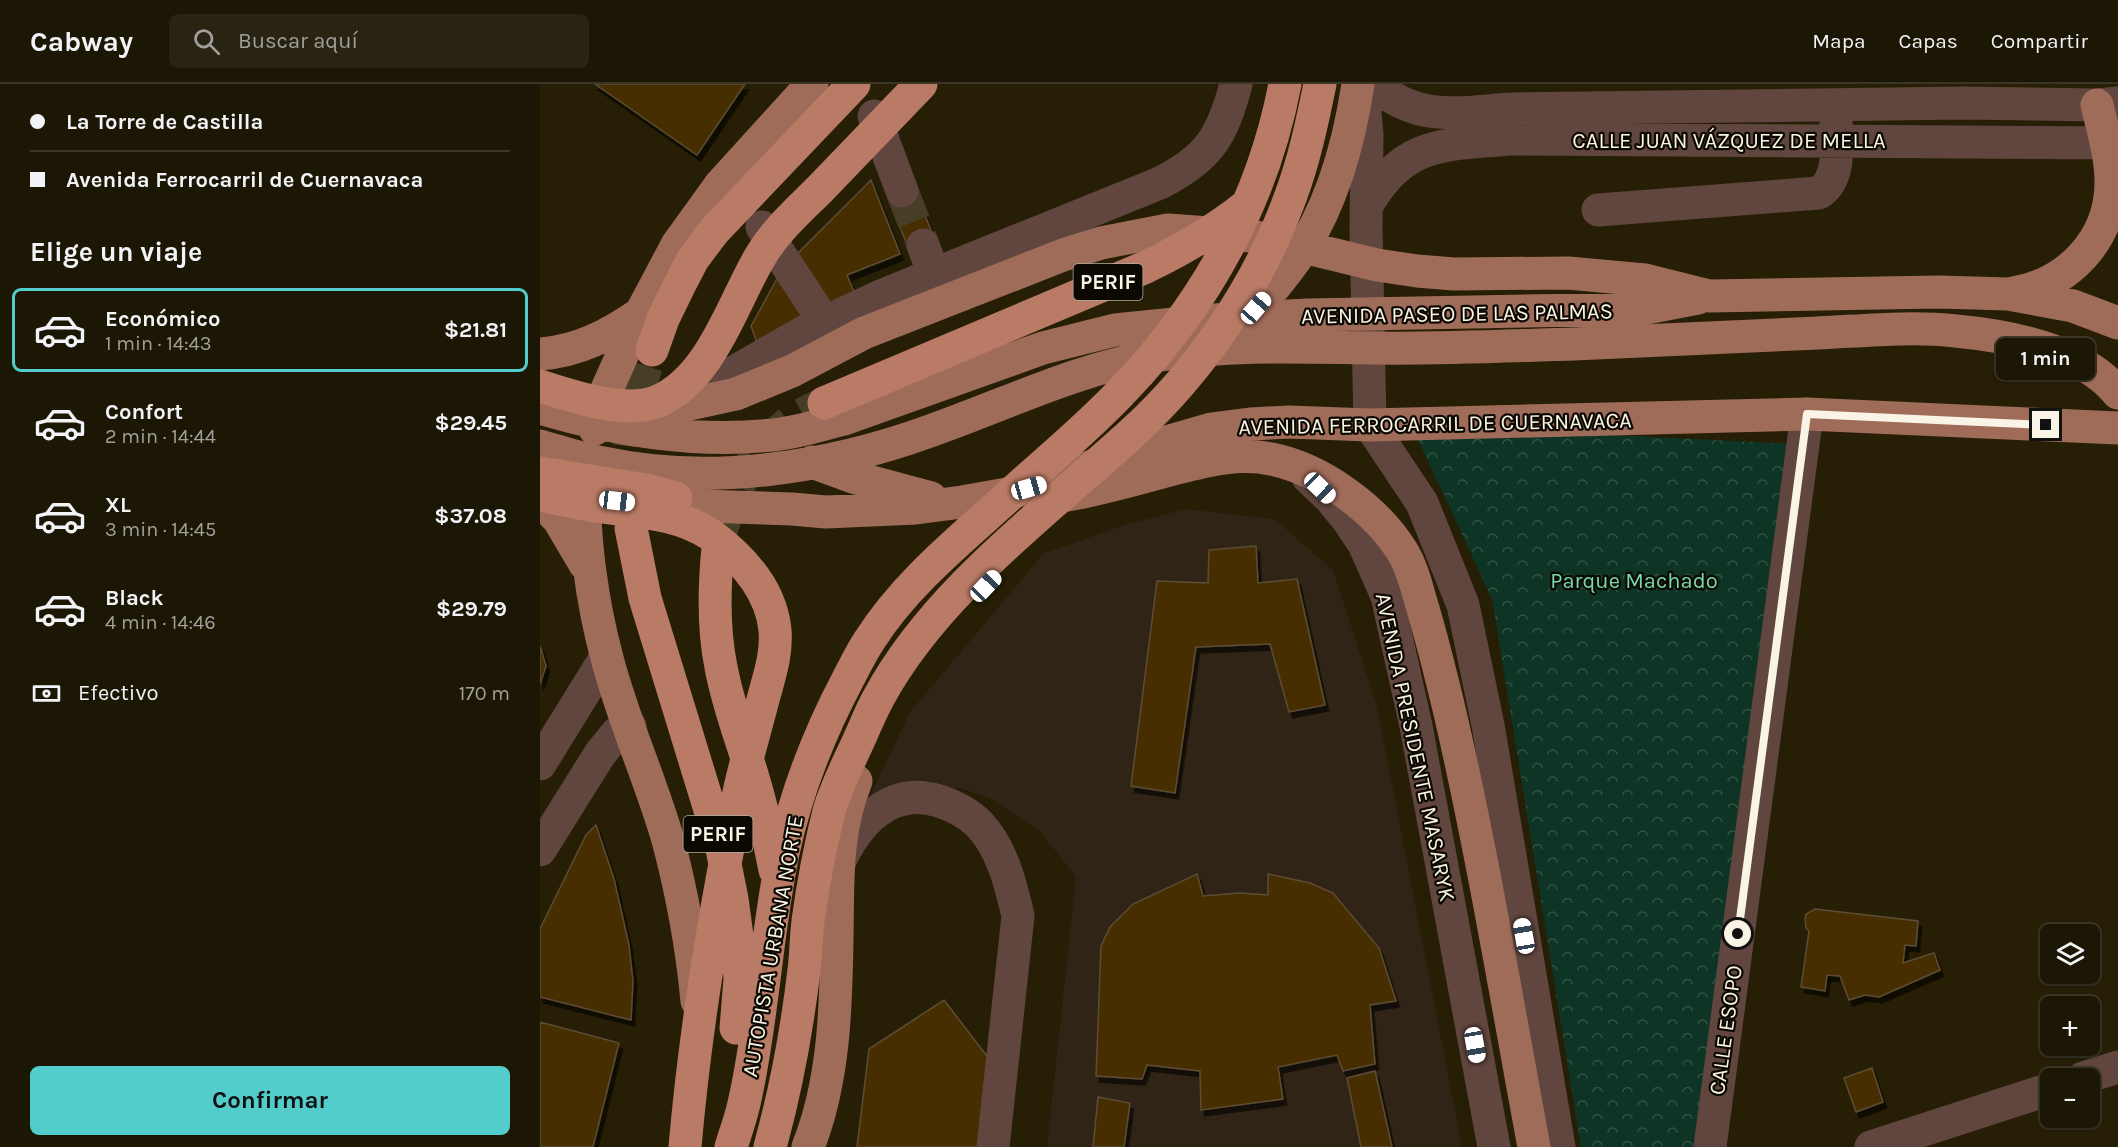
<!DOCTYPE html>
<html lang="es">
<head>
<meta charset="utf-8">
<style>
  body { margin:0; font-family:Karla,sans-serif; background:#292313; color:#f1f3f6; height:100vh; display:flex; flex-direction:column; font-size:22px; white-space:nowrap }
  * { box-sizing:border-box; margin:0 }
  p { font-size:20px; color:#a09f9a }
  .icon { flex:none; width:33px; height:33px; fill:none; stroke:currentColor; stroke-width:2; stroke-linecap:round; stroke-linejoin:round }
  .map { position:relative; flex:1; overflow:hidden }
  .sheet { display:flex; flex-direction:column; background:#1c1604; width:540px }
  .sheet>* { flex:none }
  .banner { display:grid; align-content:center; height:132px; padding:0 30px; background:#1c1604 }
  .fabs { position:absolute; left:1500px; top:840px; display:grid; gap:12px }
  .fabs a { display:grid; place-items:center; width:60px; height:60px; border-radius:9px; background:#1c1604; box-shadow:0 2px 4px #0004,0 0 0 2px #3a3526; font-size:30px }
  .end { position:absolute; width:27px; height:27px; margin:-14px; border:8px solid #f9f4e5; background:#111; box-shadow:0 0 0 3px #111 }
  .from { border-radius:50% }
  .bubble { position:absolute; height:42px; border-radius:9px; background:#1c1604; box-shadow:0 2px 4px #0004,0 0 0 2px #3a3526; font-size:20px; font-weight:700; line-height:42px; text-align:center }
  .car { position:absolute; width:18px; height:36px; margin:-18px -9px; border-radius:8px; box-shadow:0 0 4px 2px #0007; background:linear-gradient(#fff 24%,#345 0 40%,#fff 0 76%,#345 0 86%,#fff 0) }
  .banner b { display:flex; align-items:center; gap:21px; height:57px; font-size:22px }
  .banner b+b { border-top:2px solid #3a3526 }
  .banner i { width:15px; height:15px; background:#f1f3f6 }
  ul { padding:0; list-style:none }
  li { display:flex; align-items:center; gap:18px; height:84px; margin:0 12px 9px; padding:0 18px; border:3px solid transparent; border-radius:9px }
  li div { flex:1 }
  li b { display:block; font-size:22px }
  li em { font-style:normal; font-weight:700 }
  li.selected { border-color:#52cdcc }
  li>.icon { width:54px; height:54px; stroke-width:1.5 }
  h2 { padding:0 30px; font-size:27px; line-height:72px }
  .pay { display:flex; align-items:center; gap:15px; height:66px; padding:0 30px; font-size:22px }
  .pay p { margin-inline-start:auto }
  .primary-button { display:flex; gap:12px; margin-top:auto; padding:12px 30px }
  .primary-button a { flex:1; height:69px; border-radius:9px; background:#52cdcc; color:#111; font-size:24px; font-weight:700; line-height:69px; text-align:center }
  header { display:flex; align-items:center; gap:36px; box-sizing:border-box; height:84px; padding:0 30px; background:#1c1604; border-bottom:2px solid #3a3526 }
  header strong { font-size:28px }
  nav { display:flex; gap:33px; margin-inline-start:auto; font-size:21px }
  .search { width:420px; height:54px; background:#292313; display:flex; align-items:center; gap:15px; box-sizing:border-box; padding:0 21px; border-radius:9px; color:#a09f9a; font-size:22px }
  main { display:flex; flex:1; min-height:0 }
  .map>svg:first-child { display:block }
  .education { fill:#2f2415 }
  .park { fill:url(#park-crowns) }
  .building { fill:#472f00; stroke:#5c4c34; stroke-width:1.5; filter:url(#shadow) }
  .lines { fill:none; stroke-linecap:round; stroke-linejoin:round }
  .minor-tunnel { stroke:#463e27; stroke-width:33; stroke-dasharray:33 16; stroke-linecap:butt }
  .highway-tunnel { stroke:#463e27; stroke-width:33; stroke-dasharray:33 16; stroke-linecap:butt }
  .minor { stroke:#60463e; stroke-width:33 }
  .major { stroke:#a06c5a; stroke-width:33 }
  .highway { stroke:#ba7b66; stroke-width:33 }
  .route { stroke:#f9f4e5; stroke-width:8 }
  .labels { text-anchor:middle; stroke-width:4.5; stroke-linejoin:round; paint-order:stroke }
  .shield { fill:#0c0902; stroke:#b2aea1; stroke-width:1.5 }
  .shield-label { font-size:21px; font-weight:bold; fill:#f9f4e5 }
  .street-label { font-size:22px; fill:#f9f4e5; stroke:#0c0902 }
  .park-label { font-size:22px; fill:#75d9ac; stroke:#0c0902 }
</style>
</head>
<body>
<header>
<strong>Cabway</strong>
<div class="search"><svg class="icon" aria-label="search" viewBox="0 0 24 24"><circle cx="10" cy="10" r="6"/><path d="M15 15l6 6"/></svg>Buscar aquí</div>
<nav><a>Mapa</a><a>Capas</a><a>Compartir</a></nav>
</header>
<main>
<section class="sheet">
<div class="banner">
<b><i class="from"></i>La Torre de Castilla</b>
<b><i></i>Avenida Ferrocarril de Cuernavaca</b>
</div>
<h2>Elige un viaje</h2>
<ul>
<li class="selected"><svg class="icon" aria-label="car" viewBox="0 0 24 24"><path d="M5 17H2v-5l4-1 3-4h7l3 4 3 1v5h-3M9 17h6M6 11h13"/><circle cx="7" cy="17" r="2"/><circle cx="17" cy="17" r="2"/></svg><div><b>Económico</b><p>1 min · 14:43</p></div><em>$21.81</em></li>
<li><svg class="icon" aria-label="car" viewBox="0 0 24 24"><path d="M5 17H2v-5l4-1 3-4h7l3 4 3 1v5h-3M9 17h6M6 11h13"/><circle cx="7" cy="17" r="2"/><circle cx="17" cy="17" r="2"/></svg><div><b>Confort</b><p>2 min · 14:44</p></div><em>$29.45</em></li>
<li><svg class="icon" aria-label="car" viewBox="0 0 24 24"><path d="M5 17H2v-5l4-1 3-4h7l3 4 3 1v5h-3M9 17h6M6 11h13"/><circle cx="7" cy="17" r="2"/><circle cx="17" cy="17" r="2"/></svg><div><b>XL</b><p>3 min · 14:45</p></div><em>$37.08</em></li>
<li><svg class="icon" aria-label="car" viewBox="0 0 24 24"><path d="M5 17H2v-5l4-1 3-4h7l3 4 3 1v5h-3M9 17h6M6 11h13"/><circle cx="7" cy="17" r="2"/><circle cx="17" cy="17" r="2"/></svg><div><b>Black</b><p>4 min · 14:46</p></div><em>$29.79</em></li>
</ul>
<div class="pay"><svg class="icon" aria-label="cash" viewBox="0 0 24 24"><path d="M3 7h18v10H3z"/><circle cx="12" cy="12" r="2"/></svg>Efectivo<p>170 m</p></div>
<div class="primary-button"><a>Confirmar</a></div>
</section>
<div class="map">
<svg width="1578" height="1063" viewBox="0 0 1578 1063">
  <defs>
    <pattern id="park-crowns" width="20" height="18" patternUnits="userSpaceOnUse" patternTransform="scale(1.5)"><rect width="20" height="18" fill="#0d3424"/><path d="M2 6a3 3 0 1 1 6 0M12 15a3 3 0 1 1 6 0" fill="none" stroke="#315244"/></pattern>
    <filter id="shadow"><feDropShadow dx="3.5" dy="6" stdDeviation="0" flood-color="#0009"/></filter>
  </defs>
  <rect width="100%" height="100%" fill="#261e05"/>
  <path class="education" d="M645,425L735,435L793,486L837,622L922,1063H507L536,793L499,746L451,715L420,704H366L329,714L370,628L504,469L588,440Z"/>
  <path class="park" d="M871,341L1254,360L1170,1063H1041L952,515Z"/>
  <path class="building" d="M55,0H205L157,71Z
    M331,96L360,170L307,191L319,220L217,259L211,242L243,184Z
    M373,102L395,156L369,166L348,112Z
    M716,462L718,499L757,495L785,621L749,628L730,560L656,563L635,709L591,702L617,497L668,499L669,466Z
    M0,562L6,582L0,600Z
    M56,741L74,795L89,861L93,897L91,936L0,913V845L46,751Z
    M657,790L663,812L700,809L728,811V790L770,799L793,809L839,864L856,917L830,921L835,980L803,987L797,971L738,983L743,1015L661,1026L660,987L607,981L602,995L556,992L561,862L570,843L593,820Z
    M1275,825L1378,837L1376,862L1365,861L1363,879L1394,869L1400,886L1339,913L1325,911L1309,916L1300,892L1287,891L1285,907L1261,903L1269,847L1266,844L1265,835L1266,830Z
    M404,916L456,984L441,1063H317L329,965Z
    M0,938L79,959L53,1063H0Z
    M1332,984L1343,1018L1316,1028L1304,994Z
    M835,987L852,1063H821L807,994Z
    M558,1013L590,1019L584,1063H553Z"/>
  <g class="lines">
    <path class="minor-tunnel" d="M362,107L383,161"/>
    <path class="highway-tunnel" d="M88,411C86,360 94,314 112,266
      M181,448C191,407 214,368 247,340C257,332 272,326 284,319"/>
    <path class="minor" d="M822,0L827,50L826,145L830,341L882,419L923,521L948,641L1019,1063
      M833,0C879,38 915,29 970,25L1423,19L1557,21L1578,19
      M334,32L362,107
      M826,123C863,57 903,61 970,55L1578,59
      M1058,126L1279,109C1302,94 1296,59 1296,36
      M222,143L285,239
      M383,161L394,191
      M140,314L173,300L264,248L343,211L620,99C669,74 682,53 696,0
      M768,393L790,414L808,436L824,460L847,512L876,642L954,1063
      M0,680L66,573
      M0,766L60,670L77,649L90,642
      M298,781C316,740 350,701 399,717C414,722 428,729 439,740C462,764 471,801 478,832L453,1063
      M1543,994L1578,983
      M1170,1063L1267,330
      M1331,1063L1510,1005"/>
    <path class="major" d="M1473,209C1528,200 1571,156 1571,98C1571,72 1563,46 1557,21
      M684,259C709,233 734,205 755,176C791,125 809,60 818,0
      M0,270C39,267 69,251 101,229
      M0,324C75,347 162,360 240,350C263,347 285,340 307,334L503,264L575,246L674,236L767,231L1101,225L1158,214
      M97,327L132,324L196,310L252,287L324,249L523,171L561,159L628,146L711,152L755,161L837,181L877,187L914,190L1028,189L1105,196L1169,212L1399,208L1468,210L1533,222L1578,239
      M55,345L59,323L101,229L137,161L181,100L272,0
      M0,362C21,368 42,375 63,379C170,402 288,384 390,347C467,320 540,283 621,271C691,260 761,263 832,264C899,265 967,262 1034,260C1116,257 1197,253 1278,249C1323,247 1370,242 1416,247C1469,252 1543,266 1578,309
      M272,378L313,393L391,414
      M46,393C41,446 53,522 67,574C83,636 110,694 128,756C142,809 152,863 157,917
      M522,412C559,406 596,395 633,385C665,377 698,368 731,375C781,385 835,424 862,467C872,483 876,501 881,518C892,555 901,591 910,629C943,772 967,918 994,1063
      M0,416L19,436L45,480
      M104,420L252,425L286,428L376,424L422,418L467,410L511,397L588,369L671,345L710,340L749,338L830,341L1267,330L1578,344
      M268,1063C294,998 296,924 297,855C298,801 295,748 316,697"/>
    <path class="highway" d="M112,266L123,235L138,204L153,175L174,147L314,0
      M0,302C31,312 84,330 116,318C171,296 192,220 220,173C235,147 259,126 280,105C314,70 347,35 381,0
      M284,319L606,183C643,165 676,146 707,121
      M0,389L106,406L136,414
      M0,411C21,415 41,420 62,423C99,428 139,429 171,451C202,474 231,506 235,546C237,569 230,590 224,612C215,647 204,682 197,718C174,832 155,947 145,1063
      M91,444L105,514L182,765L192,815L197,852L200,895L196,944
      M178,464C174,504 173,544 181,583C188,622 203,659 214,697C223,727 229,756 235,786
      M191,1063C196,1047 202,1031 205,1015C223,934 226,851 243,769C256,708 279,650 308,595C315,582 321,569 329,557C363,503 415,460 462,418C503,380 547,345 585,304C666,219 723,116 745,0
      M230,1063C246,1005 257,946 264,886C266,870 266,853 268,837C273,800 280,763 289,727C296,703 308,680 318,658C325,643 331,627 339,613C395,509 506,428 592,349C661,286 718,202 750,114C764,77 772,39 780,0"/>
  </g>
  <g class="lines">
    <path class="route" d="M1198,850L1267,330L1506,341"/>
  </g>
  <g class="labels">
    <g class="shield">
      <rect x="533.5" y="180" width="69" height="36" rx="4.5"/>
      <rect x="143.5" y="732" width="69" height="36" rx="4.5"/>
    </g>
    <g class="shield-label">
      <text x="568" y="205">PERIF</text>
      <text x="178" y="757">PERIF</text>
    </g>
    <g class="street-label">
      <text x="1189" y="64">CALLE JUAN VÁZQUEZ DE MELLA</text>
      <text transform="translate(917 229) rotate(-1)" y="8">AVENIDA PASEO DE LAS PALMAS</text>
      <text transform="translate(895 339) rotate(-1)" y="8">AVENIDA FERROCARRIL DE CUERNAVACA</text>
      <text transform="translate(876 663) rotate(78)" y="8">AVENIDA PRESIDENTE MASARYK</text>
      <text transform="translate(232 862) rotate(-80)" y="8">AUTOPISTA URBANA NORTE</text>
      <text transform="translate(1185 946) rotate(-82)" y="8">CALLE ESOPO</text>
    </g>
    <g class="park-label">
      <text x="1094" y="504">Parque Machado</text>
    </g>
  </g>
</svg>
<div class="fabs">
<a><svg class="icon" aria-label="layers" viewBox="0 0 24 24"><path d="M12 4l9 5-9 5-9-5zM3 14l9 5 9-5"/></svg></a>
<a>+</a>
<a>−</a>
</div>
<i class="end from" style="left:1198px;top:850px"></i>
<i class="end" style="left:1506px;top:341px"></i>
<div class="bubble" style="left:1456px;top:254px;width:99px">1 min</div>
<i class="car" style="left:716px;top:224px;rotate:41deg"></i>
<i class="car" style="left:489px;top:404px;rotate:74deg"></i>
<i class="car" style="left:780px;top:404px;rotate:134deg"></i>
<i class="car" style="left:77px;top:417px;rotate:97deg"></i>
<i class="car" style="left:446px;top:502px;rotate:44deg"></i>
<i class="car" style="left:984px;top:852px;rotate:350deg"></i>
<i class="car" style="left:935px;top:961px;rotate:170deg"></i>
</div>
</main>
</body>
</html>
